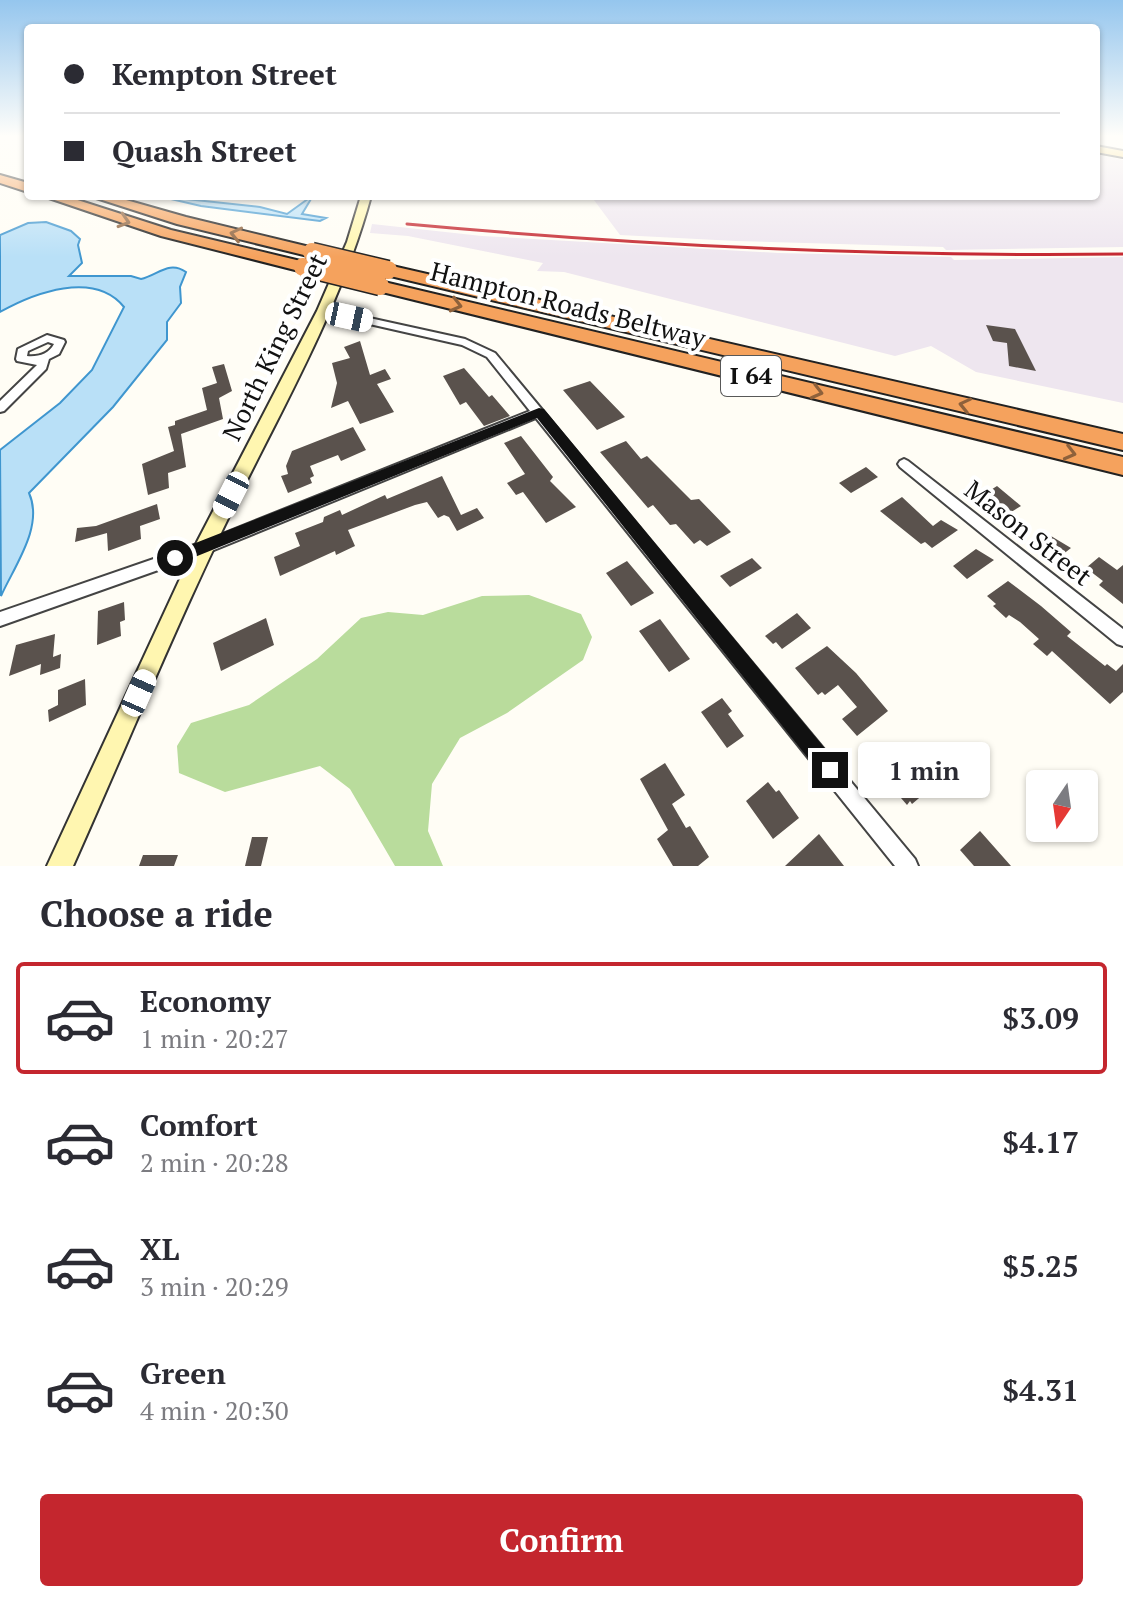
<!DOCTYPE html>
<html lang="en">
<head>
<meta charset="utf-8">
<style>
  body { margin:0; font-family:"PT Serif",serif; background:#f2f2f3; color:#2b2b33; height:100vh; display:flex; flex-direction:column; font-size:30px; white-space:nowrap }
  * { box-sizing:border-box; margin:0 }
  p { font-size:26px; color:#7c7c81 }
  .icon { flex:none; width:44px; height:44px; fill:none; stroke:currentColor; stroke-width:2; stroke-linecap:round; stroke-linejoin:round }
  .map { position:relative; height:866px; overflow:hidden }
  .panel { display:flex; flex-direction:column; background:#fff; flex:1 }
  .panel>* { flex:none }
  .top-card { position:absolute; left:24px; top:24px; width:1076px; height:176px; border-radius:8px; box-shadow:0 2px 6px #0004; display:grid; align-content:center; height:176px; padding:0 40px; background:#fff }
  .needle { width:52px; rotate:193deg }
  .buttons { position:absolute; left:1026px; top:770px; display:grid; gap:16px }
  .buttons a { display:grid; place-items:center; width:72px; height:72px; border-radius:8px; background:#fff; box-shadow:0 2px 6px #0004; font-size:40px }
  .end { position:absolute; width:36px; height:36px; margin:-18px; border:10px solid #111; background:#fff; box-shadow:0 0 0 4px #fff }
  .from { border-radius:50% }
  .bubble { position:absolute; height:56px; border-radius:8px; background:#fff; box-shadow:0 2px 6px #0004; font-size:26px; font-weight:700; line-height:56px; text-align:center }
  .car { position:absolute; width:24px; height:48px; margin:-24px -12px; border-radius:10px; box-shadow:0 0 6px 2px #0007; background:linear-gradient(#fff 24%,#345 0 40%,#fff 0 76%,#345 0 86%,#fff 0) }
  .top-card b { display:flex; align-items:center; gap:28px; height:76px; font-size:30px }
  .top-card b+b { border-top:2px solid #e1e1e2 }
  .top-card i { width:20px; height:20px; background:#2b2b33 }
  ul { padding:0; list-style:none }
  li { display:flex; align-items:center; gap:24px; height:112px; margin:0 16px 12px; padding:0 24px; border:4px solid transparent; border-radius:8px }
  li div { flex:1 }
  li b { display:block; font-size:30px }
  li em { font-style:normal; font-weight:700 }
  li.current { border-color:#c4262e }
  li>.icon { width:72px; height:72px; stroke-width:1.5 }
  h2 { padding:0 40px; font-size:36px; line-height:96px }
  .action { display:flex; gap:16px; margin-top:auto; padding:16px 40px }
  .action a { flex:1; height:92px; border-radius:8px; background:#c4262e; color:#fff; font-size:32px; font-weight:700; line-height:92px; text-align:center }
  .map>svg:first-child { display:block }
  .industrial { fill:#eee6ef }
  .forest { fill:#b9dc9c }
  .water { fill:#b9e0f7; stroke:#3f96cf; stroke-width:2 }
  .building { fill:#5a524d }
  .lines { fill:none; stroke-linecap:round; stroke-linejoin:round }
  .street-casing { stroke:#444; stroke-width:4 }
  .secondary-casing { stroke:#333; stroke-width:4 }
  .primary-casing { stroke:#222; stroke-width:4 }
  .highway-casing { stroke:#222; stroke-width:4 }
  .street { fill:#fff; fill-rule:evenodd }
  .secondary { fill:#fff6b0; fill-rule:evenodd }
  .primary { fill:#f9d66b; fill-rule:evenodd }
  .highway { fill:#f5a25d; fill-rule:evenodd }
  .rail { stroke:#c4262e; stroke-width:3 }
  .highway-bridge-far1-casing { stroke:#222; stroke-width:17; stroke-linecap:butt }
  .highway-bridge-casing { stroke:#222; stroke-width:21; stroke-linecap:butt }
  .highway-bridge-far1 { stroke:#f5a25d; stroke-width:14 }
  .highway-bridge { stroke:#f5a25d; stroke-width:18 }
  .oneway { stroke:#8e613b }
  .route { fill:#111 }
  .labels { text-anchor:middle; stroke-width:8; stroke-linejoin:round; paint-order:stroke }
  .shield { fill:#fff; stroke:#585858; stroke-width:2 }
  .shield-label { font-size:24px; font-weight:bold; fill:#111 }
  .street-label { font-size:26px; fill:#111; stroke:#fff }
</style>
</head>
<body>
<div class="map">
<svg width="1123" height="866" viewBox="0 0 1123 866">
  <rect width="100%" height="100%" fill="#fffdf5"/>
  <path class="industrial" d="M1096,154L1123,160V247L946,250L943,247L736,241L620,235L591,196H1096Z
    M372,224L482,236L778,253L951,257L954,260L1123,257V403L976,372L931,346L895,356L564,272L537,271L543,263L408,236L370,233Z"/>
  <path class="forest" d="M529,595L581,614L592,637L583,660L507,713L460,738L432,784L428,831L443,866H395L350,789L320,766L225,792L179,773L177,746L191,723L249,705L317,659L361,618L388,612L423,615L482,596Z"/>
  <path class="water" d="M158,196L260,207L287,214L312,196H356L311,199L302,214L326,218L320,221L201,206Z
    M46,222L71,231L80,239L78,245L82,263L69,276H131L141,279C158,275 169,260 186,272L180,287L181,303L167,322V340L113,407L29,493C44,526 15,565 1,596L0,450L60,403L92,370L124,307C94,270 34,293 0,312V235L28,223Z"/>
  <path class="building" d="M986,325L1015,329L1036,371L1009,366L1007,343L993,341Z
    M360,341L370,375L385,369L391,379L377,384L394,412L360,424L348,401L331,408L337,383L332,363L350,358L344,347Z
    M224,364L232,391L219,398L223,419L181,434L186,467L168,473L169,488L148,495L142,464L174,451L168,427L175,425V421L207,410L202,388L217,383L212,367Z
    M464,368L489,397L492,395L510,416L484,426L466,402L460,405L443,376Z
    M590,381L625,417L597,430L563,390Z
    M353,427L366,450L341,461L338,455L310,466L314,476L310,478L312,483L288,493L281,476L288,474L286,466L292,451Z
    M521,436L553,477L550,481L576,507L546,523L523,492L516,495L507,483L525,474L504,443Z
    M626,441L641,459L647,456L691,500L699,499L731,532L707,546L700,540L694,544L676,524L670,525L653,505L648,508L600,452Z
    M866,467L878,477L851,493L839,483Z
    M442,476L461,515L477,508L484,518L457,531L449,517L444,515L438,518L427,502L415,505L348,530L355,546L336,555L335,551L280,576L274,557L300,546L295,533L323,522L324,517L340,510L342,515L385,495L387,499Z
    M997,486L1021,506L1003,517L975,500Z
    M902,497L933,526L941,520L958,530L932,548L925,542L921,544L880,511Z
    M157,504L160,519L140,526L141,539L108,551L107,533L75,542L77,528L96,526Z
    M1051,536L1071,548L1053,562L1038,551L1041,549L1037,546Z
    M976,549L994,560L967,579L953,566Z
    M1099,557L1117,570L1123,565V604L1099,585L1103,581L1086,568Z
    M752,558L762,568L730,587L720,576Z
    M627,561L654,593L631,606L606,573Z
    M1008,581L1041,606L1071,632L1067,636L1105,666L1107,664L1116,671L1123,664V692L1110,704L1052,651L1047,656L1033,644L1039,639L1020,622L1009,615L1006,618L993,606L996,604L987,596Z
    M124,602L125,620L120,622L121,636L97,645L98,611Z
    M797,613L811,628L782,649L776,642L773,644L765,636Z
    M266,618L274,645L221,671L213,643Z
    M660,619L690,659L669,672L639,631Z
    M55,634L53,657L61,654L60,668L40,675L41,664L9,676L16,645Z
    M827,646L856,673L888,711L857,736L842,719L857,707L838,685L825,695L822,692L818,695L795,668Z
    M85,679L86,705L49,722L48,710L58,705V690Z
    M722,698L732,711L728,714L744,736L727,748L701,712Z
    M896,747L913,766L919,762L937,783L912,804L910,801L907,805L883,777L888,773L878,761Z
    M665,763L685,795L672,804L686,828L690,826L709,857L698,866H673L657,839L668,830L640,779Z
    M768,782L776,792L779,790L799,818L773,839L746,801Z
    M980,831L1011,866H974L960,850Z
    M819,834L844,866H785Z
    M252,837H268L261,866H245Z
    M143,855H178L174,866H139Z"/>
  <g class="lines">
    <g class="street-casing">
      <path id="street" d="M324,308L465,339L495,353L915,859L918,866H895L536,418L209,552L0,626V612L200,543L530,411L487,357L462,345L321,313V309Z
        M47,335L64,340L65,342L59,354L49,359L46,369L4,411L0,412V401L37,365L17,361L16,359L18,349ZM48,342L54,344C49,354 38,357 27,356L28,351Z
        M904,459L908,461L1123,629V646L1117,644L900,467L898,464L900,461Z"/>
    </g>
    <g class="secondary-casing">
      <path id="secondary" d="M361,196H371C337,321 267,433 213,550C164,654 120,761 73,866H47L197,542L317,311L347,242Z"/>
    </g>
    <g class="primary-casing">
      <path id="primary" d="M1096,146L1123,151V157L1096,152Z"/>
    </g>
    <g class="highway-casing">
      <path id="highway" d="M0,175L28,183V192L0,183Z
        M43,196H65L171,230L309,263L311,267L303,272L161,236Z
        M90,196H112L186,217L318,249L320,252L312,257L177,224Z
        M388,265L1123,434V450L382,274L380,270L382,266Z
        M380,281L1123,457V475L374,290L371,286Z"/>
    </g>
    <use href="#street" class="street"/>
    <use href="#secondary" class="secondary"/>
    <use href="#primary" class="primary"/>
    <use href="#highway" class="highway"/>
    <path class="rail" d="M407,224C645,246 883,257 1123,254"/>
    <g class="highway-bridge-far1-casing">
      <path id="highway-bridge-far1" d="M312,252L317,253"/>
    </g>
    <g class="highway-bridge-casing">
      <path id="highway-bridge" d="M312,252L388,270
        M303,267L380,286"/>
    </g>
    <use href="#highway-bridge-far1" class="highway-bridge-far1"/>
    <use href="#highway-bridge" class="highway-bridge"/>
  </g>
  <defs><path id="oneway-chevron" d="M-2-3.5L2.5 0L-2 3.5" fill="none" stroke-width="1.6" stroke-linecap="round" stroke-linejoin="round" transform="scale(2)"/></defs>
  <g class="oneway">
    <use href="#oneway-chevron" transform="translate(124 221) rotate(17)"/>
    <use href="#oneway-chevron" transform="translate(236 234) rotate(-167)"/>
    <use href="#oneway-chevron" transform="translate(456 305) rotate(14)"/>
    <use href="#oneway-chevron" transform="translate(817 392) rotate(14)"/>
    <use href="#oneway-chevron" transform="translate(965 405) rotate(-167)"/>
    <use href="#oneway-chevron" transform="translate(1070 453) rotate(14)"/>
  </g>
  <linearGradient id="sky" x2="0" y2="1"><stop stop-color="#95c6ee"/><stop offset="0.53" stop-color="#fffefa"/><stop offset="1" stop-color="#fffefa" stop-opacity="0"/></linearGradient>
  <rect width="1123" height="257" fill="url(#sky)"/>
  <path class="route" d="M539,408L544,409L837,763L840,770L837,777L830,780L823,777L537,418L180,563L175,565L167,558L170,553Z"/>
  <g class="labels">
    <rect class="shield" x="721" y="356" width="60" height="40" rx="6"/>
    <g class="shield-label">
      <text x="751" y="384">I 64</text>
    </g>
    <g class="street-label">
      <text transform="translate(568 305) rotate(14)" y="9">Hampton Roads Beltway</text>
      <text transform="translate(275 347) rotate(-64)" y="9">North King Street</text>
      <text transform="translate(1028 533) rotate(38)" y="9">Mason Street</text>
    </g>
  </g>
</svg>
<div class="buttons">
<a><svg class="needle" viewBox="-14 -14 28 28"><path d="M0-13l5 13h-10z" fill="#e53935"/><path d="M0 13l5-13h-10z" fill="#7c7c81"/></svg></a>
</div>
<i class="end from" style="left:175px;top:558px"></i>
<i class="end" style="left:830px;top:770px"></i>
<div class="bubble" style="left:858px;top:742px;width:132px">1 min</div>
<i class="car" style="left:349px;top:317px;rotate:102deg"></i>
<i class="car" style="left:231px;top:495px;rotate:207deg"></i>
<i class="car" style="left:139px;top:693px;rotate:24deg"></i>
<div class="top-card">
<b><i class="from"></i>Kempton Street</b>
<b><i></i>Quash Street</b>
</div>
</div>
<section class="panel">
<h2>Choose a ride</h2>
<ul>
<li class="current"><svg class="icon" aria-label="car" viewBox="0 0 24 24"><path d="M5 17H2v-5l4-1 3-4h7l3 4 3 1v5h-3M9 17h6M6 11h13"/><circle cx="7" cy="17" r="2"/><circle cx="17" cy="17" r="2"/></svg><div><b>Economy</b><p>1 min · 20:27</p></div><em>$3.09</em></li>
<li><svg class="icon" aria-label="car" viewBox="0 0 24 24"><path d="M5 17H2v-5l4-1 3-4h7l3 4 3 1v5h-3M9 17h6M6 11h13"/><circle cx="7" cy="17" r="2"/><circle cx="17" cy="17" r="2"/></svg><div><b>Comfort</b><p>2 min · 20:28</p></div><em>$4.17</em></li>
<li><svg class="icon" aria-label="car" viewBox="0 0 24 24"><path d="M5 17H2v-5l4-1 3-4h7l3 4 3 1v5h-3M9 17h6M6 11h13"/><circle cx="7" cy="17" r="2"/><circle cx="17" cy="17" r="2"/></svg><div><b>XL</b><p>3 min · 20:29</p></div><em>$5.25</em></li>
<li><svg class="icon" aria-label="car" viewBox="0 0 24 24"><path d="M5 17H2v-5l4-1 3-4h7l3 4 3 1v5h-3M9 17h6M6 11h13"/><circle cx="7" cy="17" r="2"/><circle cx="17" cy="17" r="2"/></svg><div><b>Green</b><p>4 min · 20:30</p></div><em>$4.31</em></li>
</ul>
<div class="action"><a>Confirm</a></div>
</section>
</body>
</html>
